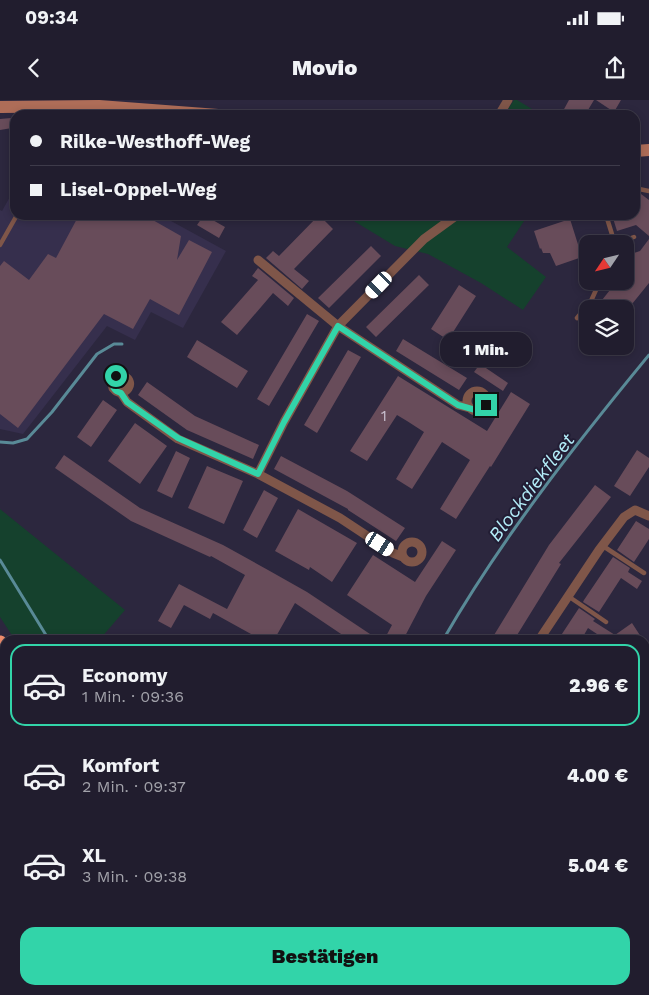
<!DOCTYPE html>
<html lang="de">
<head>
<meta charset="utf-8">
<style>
  body { margin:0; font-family:"Work Sans",sans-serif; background:#292636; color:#f1f3f6; height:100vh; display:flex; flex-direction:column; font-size:19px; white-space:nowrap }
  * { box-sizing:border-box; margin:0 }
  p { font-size:16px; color:#a2a2aa }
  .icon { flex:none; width:28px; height:28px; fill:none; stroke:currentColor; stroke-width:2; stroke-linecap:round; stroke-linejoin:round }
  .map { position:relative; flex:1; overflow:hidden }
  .panel { position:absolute; left:0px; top:535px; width:650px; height:360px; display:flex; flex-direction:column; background:#211d2e; border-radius:15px 15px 0 0; box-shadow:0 2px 8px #0003,0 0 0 1px #3e3b4a }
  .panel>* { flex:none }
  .top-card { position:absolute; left:10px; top:10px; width:630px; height:110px; border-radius:15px; box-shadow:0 2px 8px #0003,0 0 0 1px #3e3b4a; display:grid; align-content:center; height:110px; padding:0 20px; background:#211d2e }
  .needle { width:32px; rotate:235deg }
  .tools { position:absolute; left:579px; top:135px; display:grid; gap:10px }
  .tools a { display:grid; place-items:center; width:55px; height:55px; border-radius:10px; background:#211d2e; box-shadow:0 2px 8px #0003,0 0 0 1px #3e3b4a; font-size:25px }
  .end { position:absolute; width:22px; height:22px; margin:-11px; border:6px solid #32d4a9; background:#111; box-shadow:0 0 0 2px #111 }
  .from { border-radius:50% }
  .bubble { position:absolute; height:35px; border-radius:15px; background:#211d2e; box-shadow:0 2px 8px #0003,0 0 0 1px #3e3b4a; font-size:16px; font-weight:800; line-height:35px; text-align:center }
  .car { position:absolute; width:15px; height:30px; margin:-15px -8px; border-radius:6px; box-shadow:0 0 4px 1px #0007; background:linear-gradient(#fff 24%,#345 0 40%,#fff 0 76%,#345 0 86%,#fff 0) }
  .top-card b { display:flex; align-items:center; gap:18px; height:48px; font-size:19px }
  .top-card b+b { border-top:1px solid #3e3b4a }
  .top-card i { width:12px; height:12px; background:#f1f3f6 }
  ul { padding:9px 0 0; list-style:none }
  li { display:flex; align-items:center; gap:15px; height:82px; margin:0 10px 8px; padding:0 10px; border:2px solid transparent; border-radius:15px }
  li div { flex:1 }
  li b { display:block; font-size:19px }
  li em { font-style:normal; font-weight:800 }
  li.current { border-color:#32d4a9 }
  li>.icon { width:45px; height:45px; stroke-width:1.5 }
  .cta { display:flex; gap:10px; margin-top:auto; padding:10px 20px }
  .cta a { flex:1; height:58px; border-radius:15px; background:#32d4a9; color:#111; font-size:20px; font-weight:800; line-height:58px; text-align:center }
  .status { display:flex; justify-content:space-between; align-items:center; height:35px; padding:0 25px; background:#211d2e; direction:ltr }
  .status svg { height:14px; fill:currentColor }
  header { display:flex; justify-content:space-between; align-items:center; height:65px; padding:0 20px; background:#211d2e; font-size:22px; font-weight:800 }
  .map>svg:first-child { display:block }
  .built { fill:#362f4d }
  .green { fill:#15412d }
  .water { fill:#1a616d; stroke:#598a97 }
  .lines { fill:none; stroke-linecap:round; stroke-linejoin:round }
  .stream { stroke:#598a97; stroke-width:3 }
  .building { fill:#684c5a }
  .lane { stroke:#7f5649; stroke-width:4.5 }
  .street { stroke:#7f5649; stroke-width:9 }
  .secondary { stroke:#ae6d58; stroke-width:12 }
  .highway { stroke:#f28e6e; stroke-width:15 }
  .route { stroke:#32d4a9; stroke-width:6 }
  .labels { text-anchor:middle; stroke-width:4; stroke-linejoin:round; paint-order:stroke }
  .number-label { font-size:15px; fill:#cac1d0 }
  .water-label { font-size:19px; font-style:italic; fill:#b3ecf8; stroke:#221d34 }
</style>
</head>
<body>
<div class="status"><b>09:34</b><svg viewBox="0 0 49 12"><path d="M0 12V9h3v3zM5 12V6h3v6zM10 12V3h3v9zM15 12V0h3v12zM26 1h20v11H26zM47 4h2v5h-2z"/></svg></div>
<header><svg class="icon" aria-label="back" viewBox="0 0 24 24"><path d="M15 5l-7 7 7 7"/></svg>Movio<svg class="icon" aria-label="share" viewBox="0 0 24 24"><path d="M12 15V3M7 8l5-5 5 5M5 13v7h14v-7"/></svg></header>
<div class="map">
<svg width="649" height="895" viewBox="0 0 649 895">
  <rect width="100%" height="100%" fill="#2c273e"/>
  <path class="built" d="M15,88V115H160L226,151L183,228L151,212L135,240L107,226L23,334L0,329V110L2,111Z"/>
  <path class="green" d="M514,0H517L542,15H504Z
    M344,115H528L507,147L546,177L523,210L481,183L428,154L395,146Z
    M0,409L125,510L101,538L102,540H15L0,517Z
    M0,610L5,618V792L0,789Z
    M0,811L5,814V890H126L134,895H0Z
    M159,890H196L200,895H166Z
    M263,890H298L302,895H267Z
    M337,890H383V895H340Z
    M407,890H458L455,895H409Z"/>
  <path class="water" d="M298,890H337L340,895H302Z
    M383,890H407L409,895H383Z"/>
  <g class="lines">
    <path class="stream" d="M0,342L13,343L27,339L52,312L97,254L114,244H122
      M0,460L49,540
      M443,540C501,439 575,345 649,255"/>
  </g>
  <path class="building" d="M569,0H594L585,15H570L563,11Z
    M596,0H621L614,12Z
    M11,18L12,28L0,30V19Z
    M641,94L649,100V136L636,125L617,131L612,115H635V96Z
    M79,115H144L181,136L177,160L189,140L212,152L179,215L150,199L133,229L104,214L18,328L0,314V166L4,161L29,180L48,154L56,158Z
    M204,115L225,127L219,138L197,125Z
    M319,115L333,129L294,169L309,181L302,189L266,158L273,151L279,156Z
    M570,119L582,157L556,166L550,153H543L541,148L540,149L534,131Z
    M649,139V183L628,209H595L617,181H625V156L640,151Z
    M371,146L381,156L329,208L318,198Z
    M258,168L294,198L288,206L273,193L237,235L221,222L258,180L252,176Z
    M419,175L429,185L376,237L366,227Z
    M459,185L476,196L448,240L431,229Z
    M307,214L319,221L269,306L257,299Z
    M403,239L467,278L459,290L396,251Z
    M197,240L248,271L237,288L187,257Z
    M348,250L361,257L317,333L304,325Z
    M480,264L508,283L503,291L474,272Z
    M398,276L487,331L511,292L530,304L491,367L490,366L456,419L440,409L470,360L442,342L412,389L396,379L424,332L407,321L397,315L367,361L350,351Z
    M147,282L195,316L259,345L253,359L187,330L138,295Z
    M103,300L117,310L91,347L77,337Z
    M135,323L167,346L140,384L108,361Z
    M637,350L649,358V367L630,396L614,386Z
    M176,351L190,358L172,398L157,391Z
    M64,355L140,408L223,445L268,470L307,492L379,540H350L295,503L274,540H262L213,513L210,519L184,505L171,528L158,521L179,484L227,509L245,475L211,456L210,457L131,421L55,368Z
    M281,356L347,391L405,428L396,441L348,410V409L274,369Z
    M207,366L243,381L224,424L188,408Z
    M595,385L611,397L559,463L561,464L514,540H491L549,445Z
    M264,390L278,398L257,438L243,430Z
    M298,409L357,443L332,482L310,467L309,470L275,451Z
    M636,421L649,429V439L634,462L617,450Z
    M442,441L456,450L426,496L403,540H384L392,525L347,495L373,455L415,482Z
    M613,457L630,468L628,472L642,481L637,489L621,478L599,512L583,502L584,500Z
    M579,508L595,519L593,521L615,535L632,523L643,540H606L588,528L581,540H558Z"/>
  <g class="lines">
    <path class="lane" d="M635,90L639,89L649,91
      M606,115L615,144
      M615,144L634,137
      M0,145L17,115
      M577,218L591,201L600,181
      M603,446L644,473
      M568,496L606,522
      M632,890L635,895"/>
    <path class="street" d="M499,15L508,0
      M258,160L338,226L458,305L470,308
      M467 301a10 10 0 1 1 20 0a10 10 0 1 1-20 0Z
      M121,293C135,289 131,273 116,276L112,281L113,288L116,291L121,293L127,302L178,339L258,374L340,418L393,453L403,457
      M258,374L284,322L338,226L424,139L457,115
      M402 452a10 10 0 1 1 20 0a10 10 0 1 1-20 0Z
      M539,540L599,450L624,417L635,410L649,416
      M645,643L649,641
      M0,805L5,808
      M645,849L649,856
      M137,890L145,895
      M590,895L597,890"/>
    <path class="secondary" d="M0,7L99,6L218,15
      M635,51L649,50"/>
    <path class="highway" d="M0,543L5,550
      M0,584L5,592
      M218,890L221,895
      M245,890L249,895"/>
  </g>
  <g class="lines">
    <path class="route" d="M116,276L112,281C113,288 114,291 121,293L127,302L178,338L258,374L284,322L338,226L458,305L479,311L486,305"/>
  </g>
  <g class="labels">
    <g class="number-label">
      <text x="384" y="321">1</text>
    </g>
    <g class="water-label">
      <text transform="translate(531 387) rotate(-53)" y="7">Blockdiekfleet</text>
    </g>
  </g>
</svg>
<div class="tools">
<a><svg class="needle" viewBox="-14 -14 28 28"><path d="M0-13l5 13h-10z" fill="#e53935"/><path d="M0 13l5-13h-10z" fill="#a2a2aa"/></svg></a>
<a><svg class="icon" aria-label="layers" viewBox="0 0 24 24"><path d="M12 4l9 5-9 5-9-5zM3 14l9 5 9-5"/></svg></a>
</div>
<i class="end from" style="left:116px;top:276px"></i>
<i class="end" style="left:486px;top:305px"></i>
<div class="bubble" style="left:440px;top:232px;width:92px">1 Min.</div>
<i class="car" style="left:379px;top:185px;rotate:224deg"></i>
<i class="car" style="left:380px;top:444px;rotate:123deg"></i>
<div class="top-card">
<b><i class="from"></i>Rilke-Westhoff-Weg</b>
<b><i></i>Lisel-Oppel-Weg</b>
</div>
<section class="panel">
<ul>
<li class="current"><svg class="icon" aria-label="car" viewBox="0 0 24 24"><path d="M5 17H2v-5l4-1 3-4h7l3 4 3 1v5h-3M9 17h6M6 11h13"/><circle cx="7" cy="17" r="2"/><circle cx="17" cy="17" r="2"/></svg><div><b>Economy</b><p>1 Min. · 09:36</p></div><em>2.96 €</em></li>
<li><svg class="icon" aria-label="car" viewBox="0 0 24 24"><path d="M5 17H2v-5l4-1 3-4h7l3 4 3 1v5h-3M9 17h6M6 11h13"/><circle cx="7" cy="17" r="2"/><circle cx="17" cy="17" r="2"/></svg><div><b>Komfort</b><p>2 Min. · 09:37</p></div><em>4.00 €</em></li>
<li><svg class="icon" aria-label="car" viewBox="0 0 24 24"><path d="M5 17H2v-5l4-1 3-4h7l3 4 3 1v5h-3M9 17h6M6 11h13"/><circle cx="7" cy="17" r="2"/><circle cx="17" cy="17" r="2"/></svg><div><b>XL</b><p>3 Min. · 09:38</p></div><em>5.04 €</em></li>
</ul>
<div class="cta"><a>Bestätigen</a></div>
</section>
</div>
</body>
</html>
